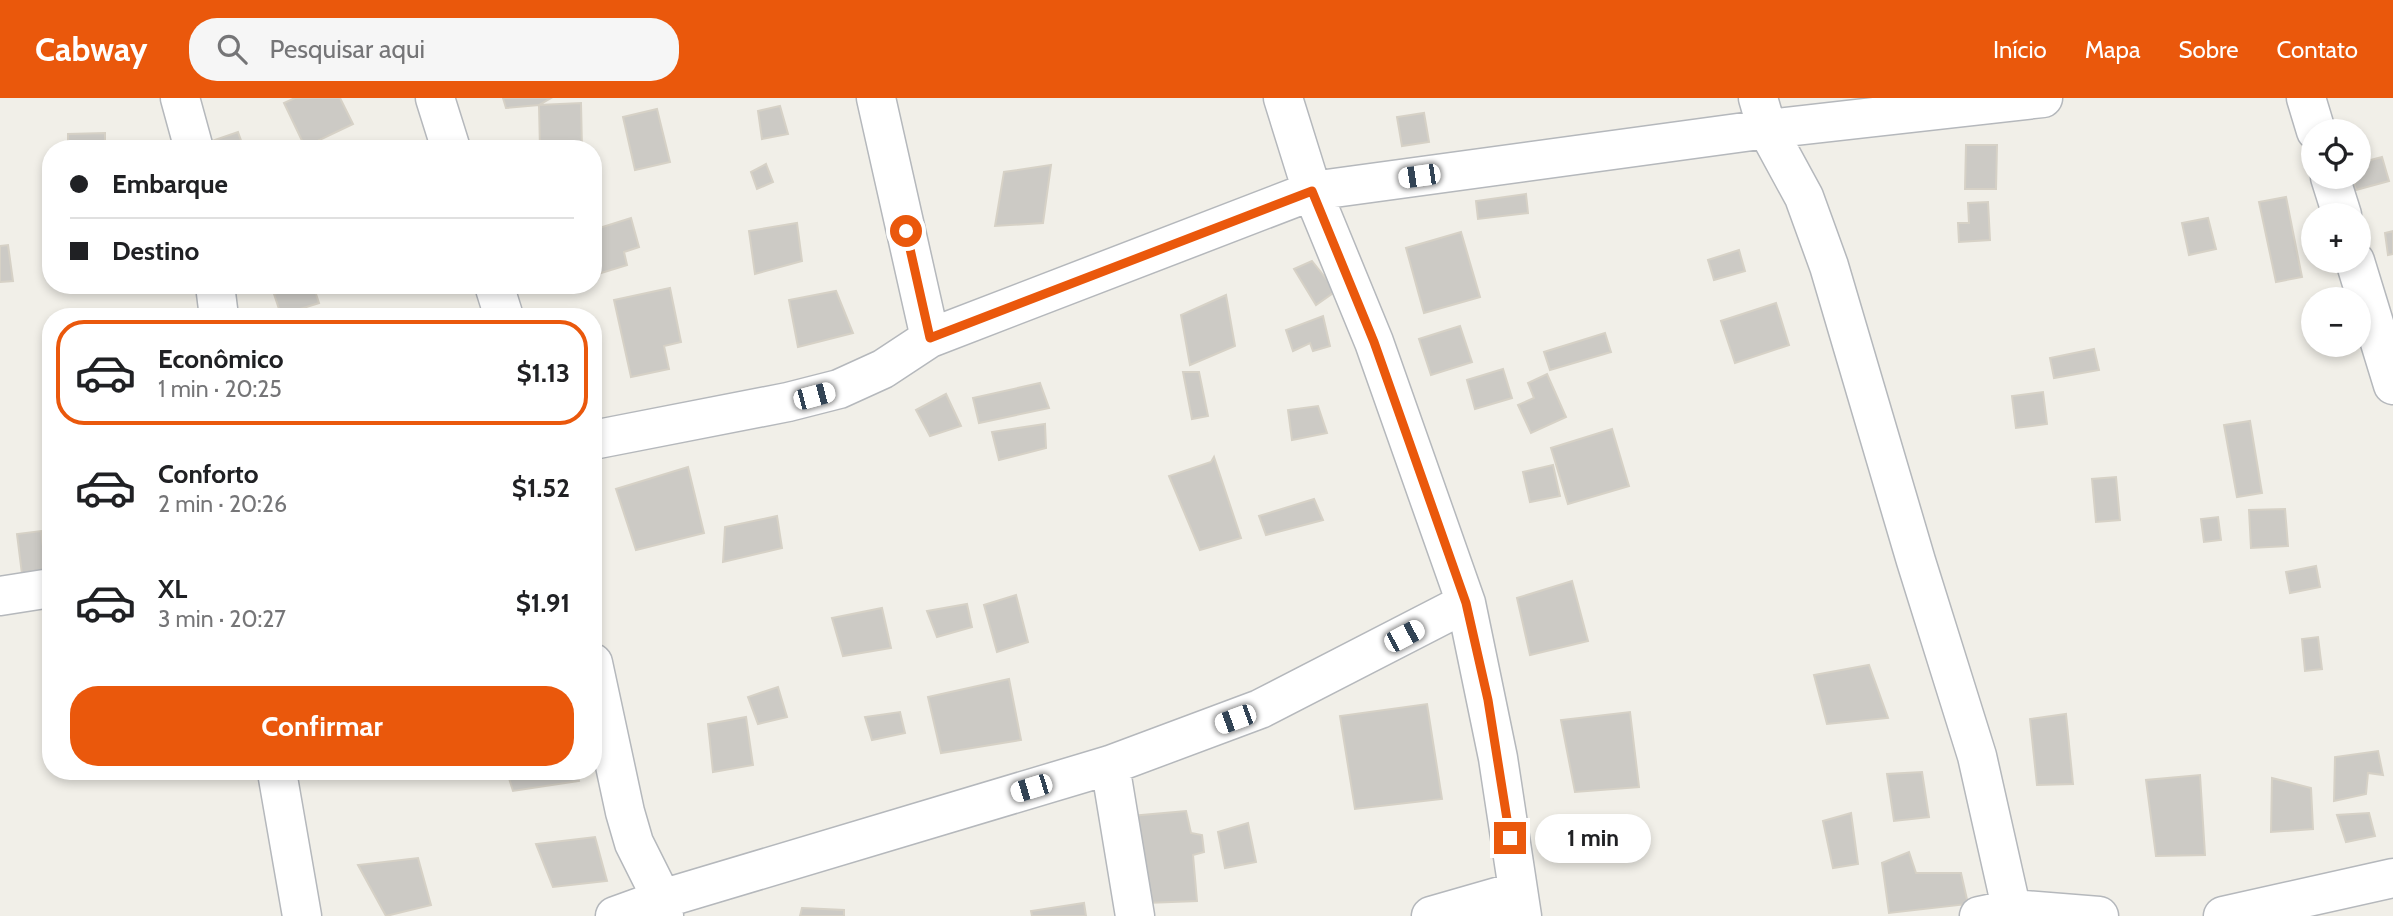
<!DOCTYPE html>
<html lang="pt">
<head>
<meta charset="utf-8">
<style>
  body { margin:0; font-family:Cabin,sans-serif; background:#f6f6f6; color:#202124; height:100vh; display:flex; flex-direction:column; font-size:26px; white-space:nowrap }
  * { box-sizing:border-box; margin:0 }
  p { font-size:23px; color:#757577 }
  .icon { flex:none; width:38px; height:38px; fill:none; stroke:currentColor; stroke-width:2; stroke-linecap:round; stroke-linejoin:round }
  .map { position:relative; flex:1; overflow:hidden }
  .drawer { position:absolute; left:42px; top:210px; width:560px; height:472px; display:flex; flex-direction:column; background:#fff; border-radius:28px; box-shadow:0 4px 10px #0003 }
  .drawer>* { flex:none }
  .hud { position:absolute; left:42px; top:42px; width:560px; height:154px; border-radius:28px; box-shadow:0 4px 10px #0003; display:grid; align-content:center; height:154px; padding:0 28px; background:#fff }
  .fabs { position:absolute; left:2301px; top:21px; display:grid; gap:14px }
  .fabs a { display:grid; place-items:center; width:70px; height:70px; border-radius:50%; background:#fff; box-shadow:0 4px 10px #0003; font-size:35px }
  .end { position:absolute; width:32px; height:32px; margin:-16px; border:9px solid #ea580c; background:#fff; box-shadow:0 0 0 4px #fff }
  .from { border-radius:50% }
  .bubble { position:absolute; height:49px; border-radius:24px; background:#fff; box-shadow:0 4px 10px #0003; font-size:23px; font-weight:700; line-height:49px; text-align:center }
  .car { position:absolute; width:21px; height:42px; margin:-21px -10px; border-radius:9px; box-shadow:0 0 5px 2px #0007; background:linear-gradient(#fff 24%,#345 0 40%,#fff 0 76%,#345 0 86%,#fff 0) }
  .hud b { display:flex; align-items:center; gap:24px; height:66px; font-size:26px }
  .hud b+b { border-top:2px solid #e0e0e0 }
  .hud i { width:18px; height:18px; background:#202124 }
  ul { padding:12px 0 0; list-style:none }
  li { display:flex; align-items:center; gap:21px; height:105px; margin:0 14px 10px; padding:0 14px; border:4px solid transparent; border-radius:28px }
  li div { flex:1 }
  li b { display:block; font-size:26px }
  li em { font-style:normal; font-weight:700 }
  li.on { border-color:#ea580c }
  li>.icon { width:63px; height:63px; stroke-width:1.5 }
  .cta { display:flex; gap:14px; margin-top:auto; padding:14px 28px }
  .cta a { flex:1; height:80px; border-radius:28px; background:#ea580c; color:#fff; font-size:28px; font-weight:700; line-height:80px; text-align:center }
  header { display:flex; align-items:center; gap:42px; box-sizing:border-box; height:98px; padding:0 35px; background:#ea580c; color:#fff }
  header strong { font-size:33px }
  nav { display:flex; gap:38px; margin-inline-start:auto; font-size:24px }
  .search { width:490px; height:63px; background:#f6f6f6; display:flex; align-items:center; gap:18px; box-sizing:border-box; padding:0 24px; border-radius:28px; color:#757577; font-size:26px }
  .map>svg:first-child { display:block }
  .building { fill:#cccac5; stroke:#d6d1c6; stroke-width:2 }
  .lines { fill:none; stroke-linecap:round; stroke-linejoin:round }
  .minor-casing { stroke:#b5b8bc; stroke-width:41 }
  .minor { stroke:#fff; stroke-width:38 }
  .route { stroke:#ea580c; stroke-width:9 }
</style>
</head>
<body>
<header>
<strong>Cabway</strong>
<div class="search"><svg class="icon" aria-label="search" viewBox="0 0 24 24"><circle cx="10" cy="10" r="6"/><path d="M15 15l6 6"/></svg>Pesquisar aqui</div>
<nav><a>Início</a><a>Mapa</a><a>Sobre</a><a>Contato</a></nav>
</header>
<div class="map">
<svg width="2393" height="818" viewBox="0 0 2393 818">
  <rect width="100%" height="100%" fill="#f1efe8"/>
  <path class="building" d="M295,0H340L353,26L305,49L284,5Z
    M503,0H551L539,7L506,10Z
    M581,5L582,51H540L539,7Z
    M780,8L788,36L762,41L758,13Z
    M657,11L670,64L635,72L623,19Z
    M1424,15L1429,44L1402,48L1397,19Z
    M238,34L244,51H202L200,47Z
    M105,35V51H68V36Z
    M1966,47H1997L1996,91H1965Z
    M2382,59L2389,83L2356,92L2352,79H2359V65Z
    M766,66L773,84L757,91L751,74Z
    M1051,67L1043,125L995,128L1004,74Z
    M1526,96L1528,115L1478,121L1476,103Z
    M2286,99L2302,179L2276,184L2259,104Z
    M1988,104L1990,142L1959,144L1958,125H1969L1968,105Z
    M631,120L639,149L624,154L627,167L598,176L593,163V132Z
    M2208,120L2216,151L2189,157L2182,125Z
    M797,125L802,163L755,176L749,133Z
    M2393,133V156L2388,157L2385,135Z
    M1461,134L1480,199L1424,215L1406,150Z
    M8,147L13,183L0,184V148Z
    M1739,152L1745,173L1714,182L1708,162Z
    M1312,163L1336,193L1316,207L1294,171Z
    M304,187H313L319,205L281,217L274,196Z
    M670,190L681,244L664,248L669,271L631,279L614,202Z
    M836,193L853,235L798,249L789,202Z
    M1226,197L1235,248L1190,267L1181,217Z
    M1776,205L1789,247L1735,265L1721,223Z
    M1323,218L1330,248L1313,253L1310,245L1293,253L1286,232Z
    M1460,228L1472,264L1431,277L1419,241Z
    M1605,235L1611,254L1550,272L1544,254Z
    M2094,251L2099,272L2054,280L2050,260Z
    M1503,271L1512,300L1475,311L1467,282Z
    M1183,274H1199L1208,318L1192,321Z
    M1547,276L1566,319L1531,335L1518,307L1534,300L1528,285Z
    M1040,285L1049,310L979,325L973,300Z
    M2043,294L2047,326L2016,330L2012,298Z
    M946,296L961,328L930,338L916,312Z
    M1318,308L1327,335L1292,342L1288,312Z
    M2250,323L2262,395L2237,399L2224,327Z
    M1045,326L1046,350L999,362L992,334Z
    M1612,331L1629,388L1568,406L1551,350Z
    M1214,359L1241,440L1200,452L1169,378L1211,364Z
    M1553,367L1560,398L1530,404L1523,374Z
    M688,369L704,435L636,452L616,391Z
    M2116,379L2120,422L2096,424L2092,381Z
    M1314,401L1323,422L1266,437L1259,418Z
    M2285,411L2288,448L2251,450L2249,412Z
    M777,418L782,450L723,464L725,429Z
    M2218,419L2221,442L2204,444L2201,421Z
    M41,433L46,472L22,476L17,436Z
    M2316,468L2320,489L2290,495L2286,474Z
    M1572,483L1588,543L1530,557L1517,500Z
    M1016,497L1028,544L997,554L984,507Z
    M967,506L972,529L937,539L927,513Z
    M882,510L891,550L843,558L832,520Z
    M2318,539L2322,571L2305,573L2302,541Z
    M1869,567L1888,620L1827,626L1814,577Z
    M1009,581L1021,642L941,655L928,599Z
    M778,589L787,619L758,626L748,599Z
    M1427,606L1442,701L1355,711L1340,618Z
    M900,614L905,635L872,642L865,619Z
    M1630,614L1639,689L1575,694L1561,622Z
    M2066,616L2073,686L2037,687L2030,621Z
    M746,619L753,667L713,674L708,626Z
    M2378,653L2383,677L2368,675L2366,696L2334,703L2335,659Z
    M507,674H577L579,683L513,693Z
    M1922,674L1929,719L1894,723L1887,676Z
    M2200,677L2205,757L2156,758L2146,682Z
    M2272,680L2311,690L2313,731L2271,734Z
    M1186,713L1191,735L1202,737L1204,754L1193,757L1197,803L1146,805L1131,718Z
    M1851,715L1858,766L1833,770L1823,723Z
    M2369,715L2375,738L2346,744L2337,717Z
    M1248,725L1256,764L1225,770L1218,734Z
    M595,739L607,783L553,789L536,746Z
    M1909,754L1916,775H1961L1968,806L1889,815L1882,765Z
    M418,760L431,807L386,818L358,767Z
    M1084,805L1086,818H1032L1031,813Z
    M802,810L844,812V818H800Z"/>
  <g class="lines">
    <g class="minor-casing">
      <path id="minor" d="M180,0L194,51
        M435,0L451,51
        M876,0L930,240
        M1283,0L1312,93L1374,244L1466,505L1498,660L1522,818
        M1758,0L1767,31L1804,99L1829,168L1916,463L1977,658L2013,818
        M2306,0L2316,33
        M2330,79L2342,117
        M2355,163L2393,287
        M215,187L219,219
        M494,187L504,219
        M593,342L788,304L839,291L883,271L930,240L1312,93L1767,31L2043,0
        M0,498L51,490
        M593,565L625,714L634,745L662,801L664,818
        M1110,667L1135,818
        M277,674L302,818
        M615,818L662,801L1110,667L1260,611L1466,505
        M1431,818L1518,793
        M1979,818L2012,811L2099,818
        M2223,818L2393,780"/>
    </g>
    <use href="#minor" class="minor"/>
  </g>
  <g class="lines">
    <path class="route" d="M906,133L930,240L1312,93L1374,244L1466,505L1488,602L1510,740"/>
  </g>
</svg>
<div class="fabs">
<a><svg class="icon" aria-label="locate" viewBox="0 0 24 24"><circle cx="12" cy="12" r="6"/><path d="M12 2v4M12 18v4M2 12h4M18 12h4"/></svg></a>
<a>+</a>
<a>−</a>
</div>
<i class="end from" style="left:906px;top:133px"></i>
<i class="end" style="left:1510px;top:740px"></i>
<div class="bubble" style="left:1535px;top:716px;width:116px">1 min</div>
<i class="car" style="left:1419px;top:78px;rotate:262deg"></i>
<i class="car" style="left:814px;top:298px;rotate:75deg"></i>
<i class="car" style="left:1404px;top:538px;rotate:62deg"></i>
<i class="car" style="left:1235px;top:621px;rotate:250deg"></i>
<i class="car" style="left:1031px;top:690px;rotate:253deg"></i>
<div class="hud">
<b><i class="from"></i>Embarque</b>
<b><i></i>Destino</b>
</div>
<section class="drawer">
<ul>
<li class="on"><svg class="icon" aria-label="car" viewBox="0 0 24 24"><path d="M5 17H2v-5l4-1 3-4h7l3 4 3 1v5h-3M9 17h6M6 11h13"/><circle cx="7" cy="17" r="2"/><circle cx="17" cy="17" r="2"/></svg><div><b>Econômico</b><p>1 min · 20:25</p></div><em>$1.13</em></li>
<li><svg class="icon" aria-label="car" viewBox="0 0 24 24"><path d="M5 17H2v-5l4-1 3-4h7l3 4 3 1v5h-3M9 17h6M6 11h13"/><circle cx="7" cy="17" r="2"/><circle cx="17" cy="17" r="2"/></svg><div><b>Conforto</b><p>2 min · 20:26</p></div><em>$1.52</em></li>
<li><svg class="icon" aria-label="car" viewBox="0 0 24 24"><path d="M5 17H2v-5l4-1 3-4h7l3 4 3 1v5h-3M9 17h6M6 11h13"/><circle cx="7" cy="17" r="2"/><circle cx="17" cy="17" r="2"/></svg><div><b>XL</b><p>3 min · 20:27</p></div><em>$1.91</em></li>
</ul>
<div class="cta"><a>Confirmar</a></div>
</section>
</div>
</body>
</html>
